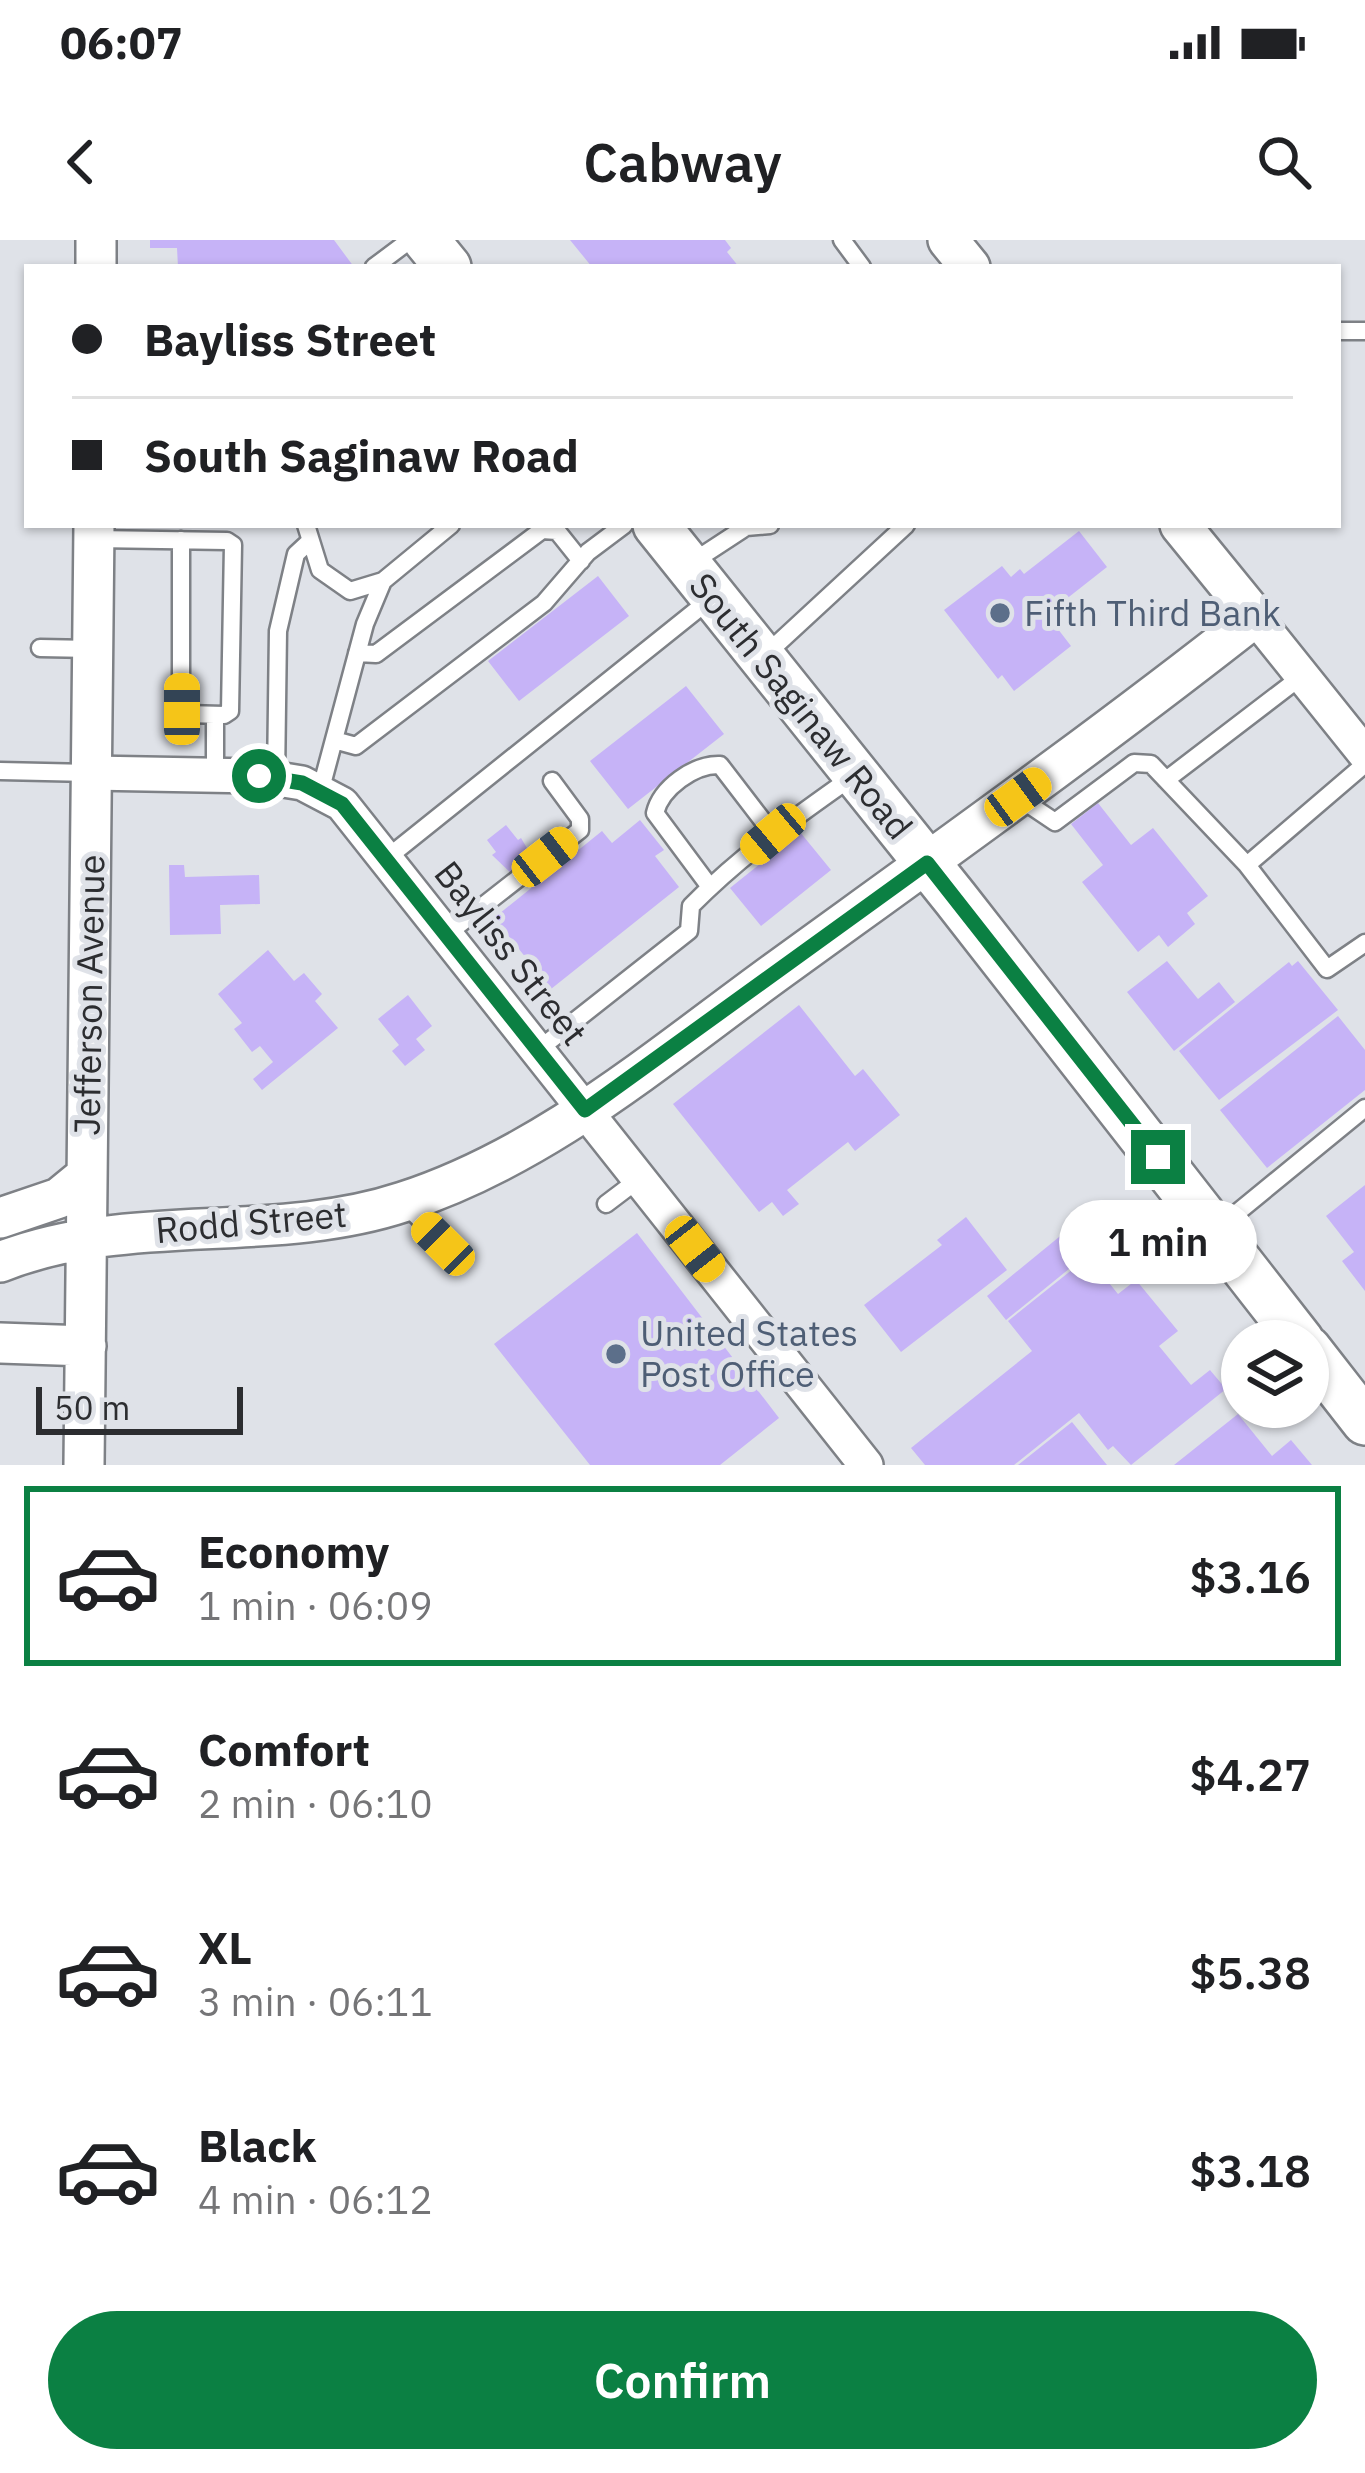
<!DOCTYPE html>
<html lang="en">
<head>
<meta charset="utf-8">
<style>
  body { margin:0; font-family:"IBM Plex Sans",sans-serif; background:#f2f2f2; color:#202124; height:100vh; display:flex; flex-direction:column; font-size:45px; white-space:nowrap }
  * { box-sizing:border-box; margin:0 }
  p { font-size:39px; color:#757577 }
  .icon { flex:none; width:66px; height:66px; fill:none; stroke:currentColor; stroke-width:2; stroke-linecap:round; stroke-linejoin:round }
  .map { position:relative; height:1225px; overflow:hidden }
  .drawer { display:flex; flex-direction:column; background:#fff; flex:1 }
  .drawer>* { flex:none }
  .banner { position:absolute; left:24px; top:24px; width:1317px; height:264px; border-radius:0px; box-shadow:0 3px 9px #0004; display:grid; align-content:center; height:264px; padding:0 48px; background:#fff }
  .buttons { position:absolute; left:1221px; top:1080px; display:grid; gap:24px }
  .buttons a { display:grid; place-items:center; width:108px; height:108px; border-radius:50%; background:#fff; box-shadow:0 3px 9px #0004; font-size:60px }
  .scale { position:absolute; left:36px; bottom:30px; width:207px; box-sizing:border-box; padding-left:12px; border:6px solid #2c2d30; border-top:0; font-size:33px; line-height:42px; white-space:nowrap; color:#2c2d30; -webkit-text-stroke:9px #dfe2e8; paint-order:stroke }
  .end { position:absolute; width:54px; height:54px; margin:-27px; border:15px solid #0b8043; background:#fff; box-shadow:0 0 0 6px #fff }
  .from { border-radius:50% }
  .bubble { position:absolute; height:84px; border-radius:42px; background:#fff; box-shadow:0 3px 9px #0004; font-size:39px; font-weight:600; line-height:84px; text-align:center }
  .car { position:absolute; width:36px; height:72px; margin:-36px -18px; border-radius:15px; box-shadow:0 0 9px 3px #0007; background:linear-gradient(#f5c518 24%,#345 0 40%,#f5c518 0 76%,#345 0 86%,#f5c518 0) }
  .banner b { display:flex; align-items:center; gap:42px; height:114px; font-size:45px }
  .banner b+b { border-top:3px solid #e0e0e0 }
  .banner i { width:30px; height:30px; background:#202124 }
  ul { padding:21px 0 0; list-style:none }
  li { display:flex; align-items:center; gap:36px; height:180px; margin:0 24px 18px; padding:0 24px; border:6px solid transparent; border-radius:0px }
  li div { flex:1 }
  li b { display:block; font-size:45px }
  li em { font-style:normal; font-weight:600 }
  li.current { border-color:#0b8043 }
  li>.icon { width:108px; height:108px; stroke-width:1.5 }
  .primary-button { display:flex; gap:24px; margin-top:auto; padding:24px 48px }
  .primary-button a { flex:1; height:138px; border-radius:72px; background:#0b8043; color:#fff; font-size:48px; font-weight:600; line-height:138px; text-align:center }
  .status { display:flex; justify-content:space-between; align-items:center; height:84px; padding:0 60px; background:#fff; direction:ltr }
  .status svg { height:33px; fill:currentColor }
  header { display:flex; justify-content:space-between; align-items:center; height:156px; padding:0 48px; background:#fff; font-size:54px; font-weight:600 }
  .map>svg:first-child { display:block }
  .building { fill:#c6b3f7 }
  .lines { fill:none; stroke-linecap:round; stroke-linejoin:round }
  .service-casing { stroke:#7e8186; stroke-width:21 }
  .minor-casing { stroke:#7e8186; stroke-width:38 }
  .tertiary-casing { stroke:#7e8186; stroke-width:44 }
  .secondary-casing { stroke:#7e8186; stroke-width:50 }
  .service { stroke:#fff; stroke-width:16 }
  .minor { stroke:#fff; stroke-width:33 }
  .tertiary { stroke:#fff; stroke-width:39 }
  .secondary { stroke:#fff; stroke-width:45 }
  .route { stroke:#0b8043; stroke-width:15 }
  .service-dot { fill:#5c6f8a; stroke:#dfe2e8; stroke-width:4.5 }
  .labels { text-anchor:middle; stroke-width:10; stroke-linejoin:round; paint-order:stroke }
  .service-label { font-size:36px; fill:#4e5e75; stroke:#dfe2e8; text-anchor:start }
  .street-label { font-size:36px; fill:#2c2d30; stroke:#dfe2e8 }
</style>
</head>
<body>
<div class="status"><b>06:07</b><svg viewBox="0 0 49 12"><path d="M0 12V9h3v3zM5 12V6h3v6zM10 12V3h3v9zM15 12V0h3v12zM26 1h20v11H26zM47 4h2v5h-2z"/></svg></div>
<header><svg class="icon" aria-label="back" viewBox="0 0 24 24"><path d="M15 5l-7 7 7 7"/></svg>Cabway<svg class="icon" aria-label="search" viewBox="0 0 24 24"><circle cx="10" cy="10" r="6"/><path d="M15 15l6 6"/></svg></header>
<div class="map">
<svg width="1365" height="1225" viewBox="0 0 1365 1225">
  <rect width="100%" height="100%" fill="#dfe2e8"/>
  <path class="building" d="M150,0H334L354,27H178L177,8H150Z
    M570,0H725L731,8L727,12L739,27H592Z
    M1079,291L1107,327L1051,371L1055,376L1051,380L1071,406L1014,451L1002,435L998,439L944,370L1002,326L1011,337L1020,329L1024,334Z
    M598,336L629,376L519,461L488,421Z
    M686,446L724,494L628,569L590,521Z
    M1098,563L1131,605L1153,588L1208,656L1187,673L1195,684L1168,707L1159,695L1138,712L1082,642L1103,625L1071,584Z
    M640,580L664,610L655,616L679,647L551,749L494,678L602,591L612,603Z
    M506,585L518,600L521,598L536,623L516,638L492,615L496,612L487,600Z
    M800,592L831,630L761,686L730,648Z
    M169,625H184L185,637L259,635L260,664L220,665L221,694L170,695Z
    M268,710L294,741L304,733L322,754L315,761L338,788L262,850L253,839L273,822L260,806L252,812L234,789L242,783L218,754Z
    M1167,721L1198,759L1219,742L1235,762L1174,811L1127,752Z
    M1298,721L1338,770L1219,860L1179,811L1289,722L1292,726Z
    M408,755L432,786L416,799L425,810L405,826L392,811L399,805L378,779Z
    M799,765L855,836L863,829L900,875L855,911L848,902L787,950L799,964L783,976L772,962L759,972L673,864Z
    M1338,776L1365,810V850L1267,928L1220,870Z
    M1365,945V1051L1342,1021L1354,1012L1326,976Z
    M966,977L1007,1030L901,1112L864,1065L942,1005L937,1000Z
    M1081,979L1101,1003L1006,1080L987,1056Z
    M637,993L779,1178L720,1225H590L494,1104Z
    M1088,1017L1118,1054L1136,1040L1178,1091L1159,1106L1191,1145L1210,1130L1226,1149L1131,1225L1113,1206L1108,1210L1079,1173L1014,1225H925L911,1208L1032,1111L1008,1081Z
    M1238,1174L1272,1216L1291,1200L1312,1225H1174Z
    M1072,1182L1107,1225H1018Z"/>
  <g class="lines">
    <g class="service-casing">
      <path id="service" d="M842,0L862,27
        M374,27L410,0
        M1338,91H1365
        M306,285L320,330L350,351L383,341L451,285
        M95,299L227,301L233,305L230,471L224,475L186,474L181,469V300
        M691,323L746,287L770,285
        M40,408L92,409
        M357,413L376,414L542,290L557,291L581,321
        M763,417L906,285
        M215,475V535
        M334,500L356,506L544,363L588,312L624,285
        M0,531L90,533
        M276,539L278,391L296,314L310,301
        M1166,540L1302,436
        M320,552L365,384L383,341
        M1019,558L1055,582L1134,523L1151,524L1247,625L1365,524
        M387,618L713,357
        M1247,625L1327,729L1365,703
        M710,647L655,573C661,548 694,524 720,525L773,594
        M447,694L580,590V579L552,541
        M538,810L689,691L691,666C740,616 798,575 855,535
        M403,962L443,1003
        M606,964L639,939
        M1216,990L1365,868"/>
    </g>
    <g class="minor-casing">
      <path id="minor" d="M1255,377L1365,514
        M91,533L259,536L302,543L342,564L866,1225"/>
    </g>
    <g class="tertiary-casing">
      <path id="tertiary" d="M96,0V27
        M948,0L970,27
        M0,978L59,958L87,935
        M0,1022C129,971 273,1005 403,962C545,916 661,815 780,729C940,613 1100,499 1255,377L1180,285
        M0,1103L86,1106
        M84,1225L94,285"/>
    </g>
    <g class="secondary-casing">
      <path id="secondary" d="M426,0L448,27
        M656,285L955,658L1301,1101
        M1308,1109L1365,1182"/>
    </g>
    <use href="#service" class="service"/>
    <use href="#minor" class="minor"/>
    <use href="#tertiary" class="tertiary"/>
    <use href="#secondary" class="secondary"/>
  </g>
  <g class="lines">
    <path class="route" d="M259,536L302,543L342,564L585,870L927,623L1158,917"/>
  </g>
  <g class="service-dot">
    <circle cx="1000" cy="373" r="12"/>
    <circle cx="616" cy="1114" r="12"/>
  </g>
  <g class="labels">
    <g class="service-label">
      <text x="1024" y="386">Fifth Third Bank</text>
      <text x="640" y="1106">United States<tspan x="640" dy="41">Post Office</tspan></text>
    </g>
    <g class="street-label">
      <text transform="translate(801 466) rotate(51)" y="13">South Saginaw Road</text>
      <text transform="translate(511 713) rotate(52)" y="13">Bayliss Street</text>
      <text transform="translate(89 755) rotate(-89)" y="13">Jefferson Avenue</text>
      <text transform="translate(251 982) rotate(-5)" y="13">Rodd Street</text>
    </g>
  </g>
</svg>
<div class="buttons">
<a><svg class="icon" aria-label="layers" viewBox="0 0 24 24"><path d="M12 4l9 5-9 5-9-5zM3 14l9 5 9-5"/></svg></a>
</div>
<div class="scale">50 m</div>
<i class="end from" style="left:259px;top:536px"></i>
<i class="end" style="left:1158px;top:917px"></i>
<div class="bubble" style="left:1059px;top:960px;width:198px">1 min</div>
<i class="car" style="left:182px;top:469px;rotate:0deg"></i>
<i class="car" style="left:1018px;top:557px;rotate:54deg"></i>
<i class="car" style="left:773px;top:594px;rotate:230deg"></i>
<i class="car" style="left:545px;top:617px;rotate:52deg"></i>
<i class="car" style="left:443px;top:1004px;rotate:315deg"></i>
<i class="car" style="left:695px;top:1009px;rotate:142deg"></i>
<div class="banner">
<b><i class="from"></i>Bayliss Street</b>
<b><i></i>South Saginaw Road</b>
</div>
</div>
<section class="drawer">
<ul>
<li class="current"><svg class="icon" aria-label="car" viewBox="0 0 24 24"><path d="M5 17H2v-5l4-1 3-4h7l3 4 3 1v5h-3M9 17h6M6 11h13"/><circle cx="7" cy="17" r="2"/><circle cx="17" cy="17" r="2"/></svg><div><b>Economy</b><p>1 min · 06:09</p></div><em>$3.16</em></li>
<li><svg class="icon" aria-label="car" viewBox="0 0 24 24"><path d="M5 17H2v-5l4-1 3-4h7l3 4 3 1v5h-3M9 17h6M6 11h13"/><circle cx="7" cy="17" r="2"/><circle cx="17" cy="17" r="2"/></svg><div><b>Comfort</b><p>2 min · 06:10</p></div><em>$4.27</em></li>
<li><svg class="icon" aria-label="car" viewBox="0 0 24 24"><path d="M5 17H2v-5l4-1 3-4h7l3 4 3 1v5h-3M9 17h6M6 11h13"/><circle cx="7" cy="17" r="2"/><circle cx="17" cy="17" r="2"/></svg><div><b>XL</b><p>3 min · 06:11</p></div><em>$5.38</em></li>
<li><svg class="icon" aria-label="car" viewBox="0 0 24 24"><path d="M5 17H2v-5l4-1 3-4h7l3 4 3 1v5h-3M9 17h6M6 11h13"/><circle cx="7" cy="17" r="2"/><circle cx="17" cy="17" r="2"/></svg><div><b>Black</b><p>4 min · 06:12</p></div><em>$3.18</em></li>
</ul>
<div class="primary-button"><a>Confirm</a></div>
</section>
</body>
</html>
